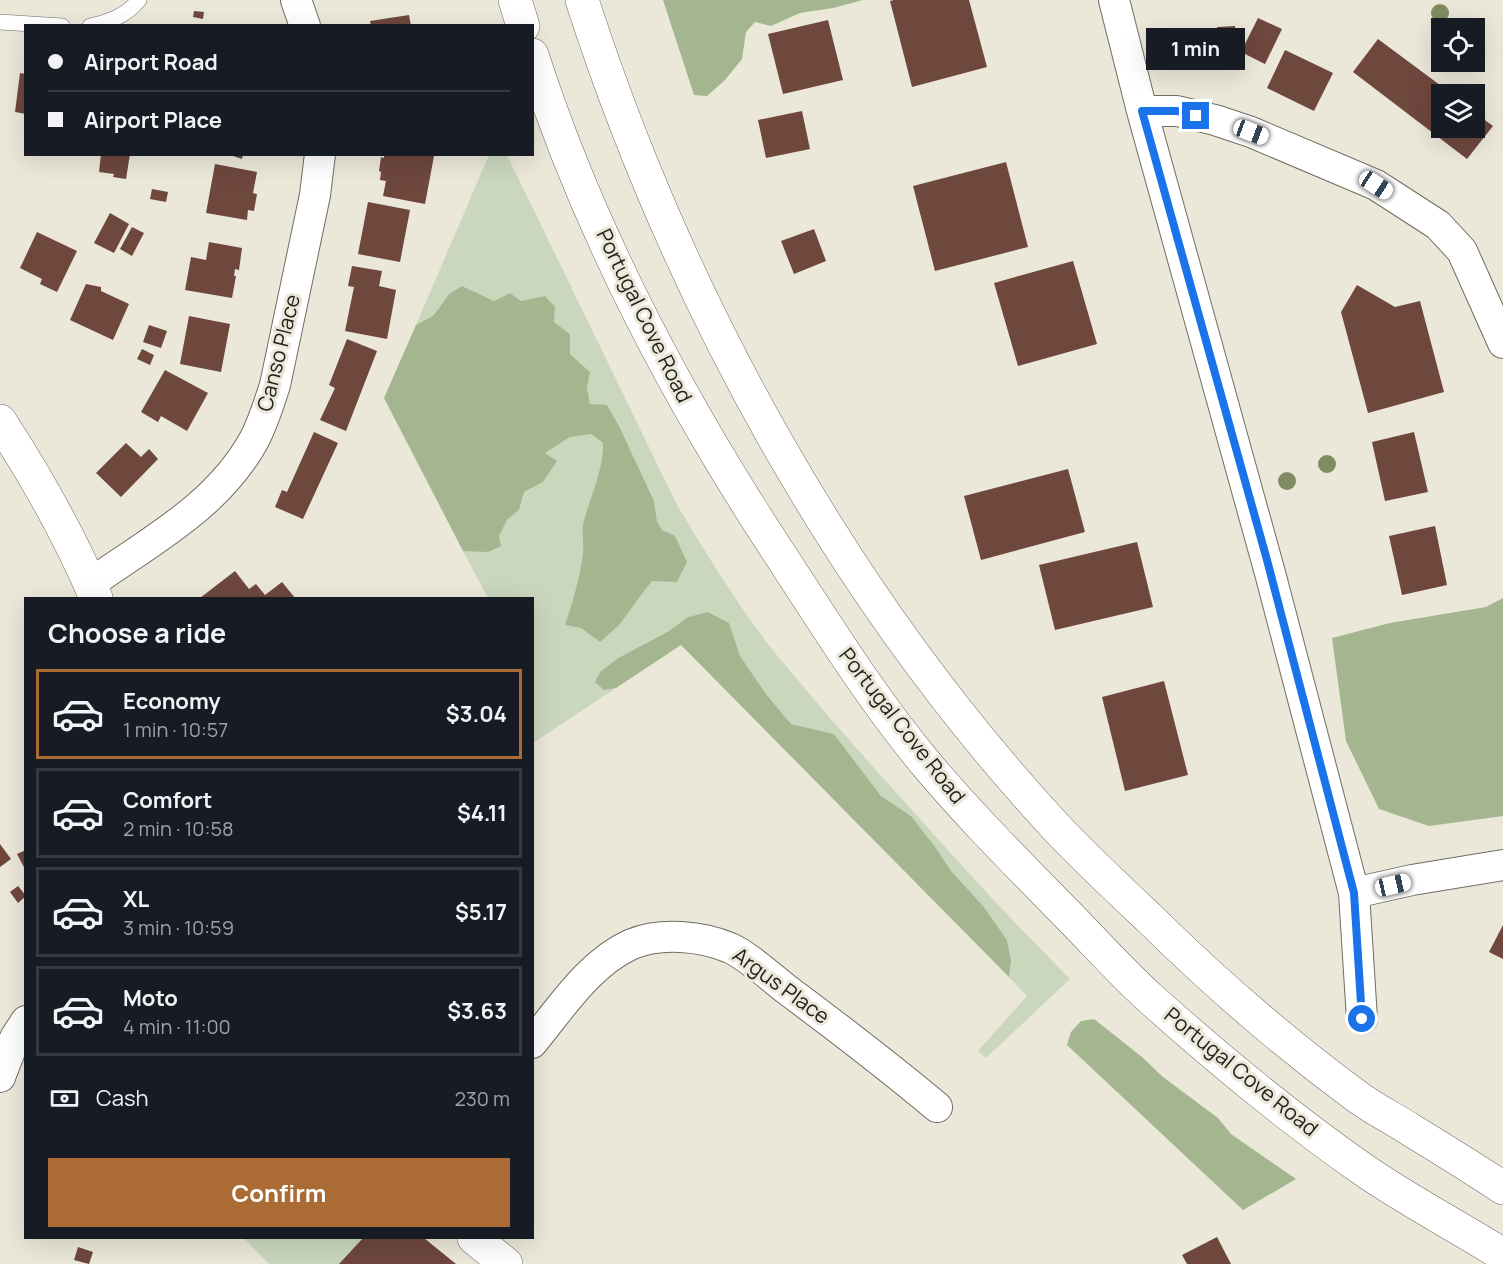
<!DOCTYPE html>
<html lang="en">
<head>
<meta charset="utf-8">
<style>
  body { margin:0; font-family:Manrope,sans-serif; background:#20242c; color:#f1f3f6; height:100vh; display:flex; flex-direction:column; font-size:22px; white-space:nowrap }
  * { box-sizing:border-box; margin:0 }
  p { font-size:20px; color:#9ea1a6 }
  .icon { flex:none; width:33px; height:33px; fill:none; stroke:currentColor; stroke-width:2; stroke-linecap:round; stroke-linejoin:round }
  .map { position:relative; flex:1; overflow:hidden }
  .panel { position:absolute; left:24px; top:597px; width:510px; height:642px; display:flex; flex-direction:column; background:#171b24; border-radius:0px; box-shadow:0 6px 24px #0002 }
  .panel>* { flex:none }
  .banner { position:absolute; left:24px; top:24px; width:510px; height:132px; border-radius:0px; box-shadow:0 6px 24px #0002; display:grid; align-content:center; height:132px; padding:0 24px; background:#171b24 }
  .fabs { position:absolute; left:1431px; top:18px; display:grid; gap:12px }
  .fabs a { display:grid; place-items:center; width:54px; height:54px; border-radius:0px; background:#171b24; box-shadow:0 6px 24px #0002; font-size:30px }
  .end { position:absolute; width:27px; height:27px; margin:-14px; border:8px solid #1a73e8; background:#fff; box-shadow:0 0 0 3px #fff }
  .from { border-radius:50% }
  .bubble { position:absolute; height:42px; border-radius:0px; background:#171b24; box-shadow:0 6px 24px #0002; font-size:20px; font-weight:700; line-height:42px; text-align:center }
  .car { position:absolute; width:18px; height:36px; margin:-18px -9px; border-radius:8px; box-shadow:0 0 4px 2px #0007; background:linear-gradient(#fff 24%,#345 0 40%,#fff 0 76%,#345 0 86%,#fff 0) }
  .banner b { display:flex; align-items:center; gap:21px; height:57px; font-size:22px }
  .banner b+b { border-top:2px solid #363941 }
  .banner i { width:15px; height:15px; background:#f1f3f6 }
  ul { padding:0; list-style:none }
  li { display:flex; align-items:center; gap:18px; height:90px; margin:0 12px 9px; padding:0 12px; border:3px solid #363941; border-radius:0px }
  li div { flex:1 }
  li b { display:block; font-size:22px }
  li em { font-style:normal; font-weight:700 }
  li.active { border-color:#ab6b34 }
  li>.icon { width:54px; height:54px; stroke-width:1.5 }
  h2 { padding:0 24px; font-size:27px; line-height:72px }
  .pay { display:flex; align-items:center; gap:15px; height:66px; padding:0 24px; font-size:22px }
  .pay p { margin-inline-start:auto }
  .primary-button { display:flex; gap:12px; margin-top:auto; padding:12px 24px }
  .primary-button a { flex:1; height:69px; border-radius:0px; background:#ab6b34; color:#fff; font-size:24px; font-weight:700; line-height:69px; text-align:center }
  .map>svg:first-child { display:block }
  .green { fill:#cad7bd }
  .forest { fill:#a4b690 }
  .building { fill:#6e473d }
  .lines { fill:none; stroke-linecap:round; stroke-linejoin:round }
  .service-casing { stroke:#706d61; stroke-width:16 }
  .minor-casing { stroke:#706d61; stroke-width:32 }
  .tertiary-casing { stroke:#706d61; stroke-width:34 }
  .primary-casing { stroke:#706d61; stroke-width:34 }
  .service { stroke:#fff; stroke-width:15 }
  .minor { stroke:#fff; stroke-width:30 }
  .tertiary { stroke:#fff; stroke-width:33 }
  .primary { stroke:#fff; stroke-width:33 }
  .tree { fill:#808b63 }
  .route { stroke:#1a73e8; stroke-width:8 }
  .labels { text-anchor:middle; stroke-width:6; stroke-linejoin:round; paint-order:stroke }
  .street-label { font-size:21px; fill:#24231e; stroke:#ebe7d9 }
</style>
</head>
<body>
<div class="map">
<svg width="1503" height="1264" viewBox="0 0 1503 1264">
  <rect width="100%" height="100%" fill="#ebe7d9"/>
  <path class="green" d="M489,155H507L677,505C709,558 741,611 780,659C820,707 861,754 903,800C957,861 1012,921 1070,979L986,1058L978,1051L1027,996L1009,977L1011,961L1007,940L984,907L951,871L936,848L911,816L881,796L834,734L791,724L766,694L740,656L729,623L708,612L688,617L669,631L620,657L604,690L616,688L533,743L532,598H488L463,551L471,550L499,536L507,520L519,510L524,492L543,482L556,461L545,453L570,437L591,434L603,443C603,471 591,493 584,520C581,530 584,542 583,552C580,578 573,601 566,625L581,628L637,602L652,581L662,531L657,521L654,501L620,428L607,405H590L587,388L590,372L570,354V334L554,322L555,307L521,301L510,293L494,301L462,286L449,294L434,315L416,325Z
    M244,1238H363L339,1264H269Z"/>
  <path class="forest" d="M663,0H863L833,8L800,13L771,26L755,22L746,32L742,59L725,80L707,96L694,95Z
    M462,286L494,301L510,293L521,301L545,296L555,307L554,322L570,334V354L590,372L587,388L590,404L607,405L620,428L654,501L657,521L662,530L675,536L687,562L677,582L652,581L619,625L600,642L581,628L565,625C573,601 580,578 583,552C584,542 581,530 584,520C591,494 603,471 603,443L591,434L570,437L545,453L557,461L543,482L524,492L519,510L507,520L499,536L501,546L488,552L463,551L384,398L416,325L434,315L449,294Z
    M1503,598V816L1429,826L1379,809L1346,741L1332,638L1390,623L1486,607Z
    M708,612L729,623L740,656L766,694L791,724L834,734L881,796L911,816L936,848L951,871L984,907L1007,940L1011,961L1009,977L681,645L616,688L604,690L595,682L601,671L620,657L669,631L688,617Z
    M1094,1019L1142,1057L1163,1077L1218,1118L1231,1134L1296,1179L1243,1210L1067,1045L1071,1032L1081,1021Z"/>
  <path class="building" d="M894,0H969L987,67L912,87L890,1Z
    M194,11L204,12L203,19L193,17Z
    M409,15L411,26H371L370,21Z
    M1258,18L1282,29L1265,64L1241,52Z
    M828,20L843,80L783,94L768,34Z
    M1235,26L1237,47L1219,49L1217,27Z
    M1378,39L1452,94H1442V128H1474V112L1493,126L1467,159L1353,72Z
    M1285,50L1333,73L1314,111L1267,88Z
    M20,73L26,74V114L15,112Z
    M802,111L810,149L766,158L758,120Z
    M101,154H130L126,179L113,177L114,174L99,172Z
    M227,154H243L242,159Z
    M384,154L434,156L425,204L383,196L386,181L380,180L381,172L379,171L381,157L384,158Z
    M1006,162L1028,247L935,271L913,186Z
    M215,164L257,172L253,193L257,194L254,211L248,210L247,220L206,213Z
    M152,189L168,192L166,202L150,199Z
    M368,202L410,210L400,262L358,254Z
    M110,213L129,224L114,253L94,243Z
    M132,227L144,233L132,256L120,249Z
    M814,229L826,261L794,274L781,241Z
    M37,232L77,251L57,292L40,284L42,279L20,268Z
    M209,242L242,248L239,270L235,269L234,276H236L232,298L185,290L191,257L206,260Z
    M1073,261L1097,344L1018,366L994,283Z
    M352,266L382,271L379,286L396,290L387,339L345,331L354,287L348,286Z
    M86,284L101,287V291L129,304L113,340L70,320Z
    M1357,285L1395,307L1420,301L1444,392L1368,413L1341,312Z
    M189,316L230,324L221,372L180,364Z
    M149,325L167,331L161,348L143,342Z
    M347,339L377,351L346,431L320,420L335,388L329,385Z
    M142,349L154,355L150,365L137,359Z
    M165,370L208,393L187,431L161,416L158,422L141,412Z
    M314,432L338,443L303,519L275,507L282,490L287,492Z
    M1414,432L1428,492L1385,501L1372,442Z
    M126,443L141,457L149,449L158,459L121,497L96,473Z
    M1068,469L1085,532L981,560L964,496Z
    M1435,526L1447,585L1402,595L1389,536Z
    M1137,542L1153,607L1055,630L1039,565Z
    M235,571L249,589L256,584L265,595L282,582L295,598H200Z
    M1164,681L1188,775L1125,791L1102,697Z
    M0,844L11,859L0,867Z
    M26,850V871L17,854Z
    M18,886L26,896L18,903L10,892Z
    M1503,925V959L1489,952Z
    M1217,1237L1231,1264H1187L1182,1255Z
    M363,1238H424L456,1264H339Z
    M78,1247L93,1252L89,1264L74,1260Z"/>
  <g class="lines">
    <g class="service-casing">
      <path id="service" d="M0,22L62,26
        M90,26C109,22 126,16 139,0"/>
    </g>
    <g class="minor-casing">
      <path id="minor" d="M296,0L305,26
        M1114,0L1142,111L1270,573L1354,893L1412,880L1503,865
        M1142,111H1177L1215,120L1251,132L1376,185L1438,225L1462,251L1503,343
        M90,584C150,541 217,507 254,440C263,423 269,404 275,385L315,195L320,154
        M1354,893L1362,1019
        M532,1043C561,1008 589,963 632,944C661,932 702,936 730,948C745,954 772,978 786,989C837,1027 888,1066 937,1107
        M0,1077L15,1038L26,1021"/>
    </g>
    <g class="tertiary-casing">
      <path id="tertiary" d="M0,421C37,478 70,536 96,598
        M474,1238L506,1264"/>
    </g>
    <g class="primary-casing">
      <path id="primary" d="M515,0L523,26
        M582,0C679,300 840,593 1054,825C1084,857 1116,887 1148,917C1214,982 1284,1043 1359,1098C1376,1110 1394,1119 1411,1130C1442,1149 1473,1168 1503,1188
        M532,55C589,231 676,396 777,550C825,623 871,698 927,765C969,815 1016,862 1062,909C1092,939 1120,971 1151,999C1218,1059 1288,1117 1361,1168C1405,1199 1457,1226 1503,1255"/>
    </g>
    <use href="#service" class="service"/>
    <use href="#minor" class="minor"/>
    <use href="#tertiary" class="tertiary"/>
    <use href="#primary" class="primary"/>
  </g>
  <g class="tree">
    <circle cx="1440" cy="13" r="9"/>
    <circle cx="1171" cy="43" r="9"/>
    <circle cx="1194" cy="53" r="9"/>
    <circle cx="1327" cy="464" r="9"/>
    <circle cx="1287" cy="481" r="9"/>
  </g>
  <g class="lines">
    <path class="route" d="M1196,116L1177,111H1142L1267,560L1354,893L1362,1019"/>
  </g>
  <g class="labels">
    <g class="street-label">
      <text transform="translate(644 316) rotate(64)" y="7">Portugal Cove Road</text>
      <text transform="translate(279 353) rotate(-76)" y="7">Canso Place</text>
      <text transform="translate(902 726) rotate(52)" y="7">Portugal Cove Road</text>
      <text transform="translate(781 986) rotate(36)" y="7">Argus Place</text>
      <text transform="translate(1241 1072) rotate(39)" y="7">Portugal Cove Road</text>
    </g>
  </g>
</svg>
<div class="fabs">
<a><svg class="icon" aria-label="locate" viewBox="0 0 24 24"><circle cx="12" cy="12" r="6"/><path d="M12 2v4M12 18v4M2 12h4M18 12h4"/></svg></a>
<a><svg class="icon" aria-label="layers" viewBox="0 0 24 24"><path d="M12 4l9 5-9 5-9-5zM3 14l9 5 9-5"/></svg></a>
</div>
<i class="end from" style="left:1362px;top:1019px"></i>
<i class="end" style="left:1196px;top:116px"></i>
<div class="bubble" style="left:1146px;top:28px;width:99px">1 min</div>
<i class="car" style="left:1251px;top:132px;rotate:111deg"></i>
<i class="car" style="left:1376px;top:185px;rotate:123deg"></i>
<i class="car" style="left:1393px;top:885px;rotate:77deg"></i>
<div class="banner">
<b><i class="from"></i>Airport Road</b>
<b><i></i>Airport Place</b>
</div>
<section class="panel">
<h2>Choose a ride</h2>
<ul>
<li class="active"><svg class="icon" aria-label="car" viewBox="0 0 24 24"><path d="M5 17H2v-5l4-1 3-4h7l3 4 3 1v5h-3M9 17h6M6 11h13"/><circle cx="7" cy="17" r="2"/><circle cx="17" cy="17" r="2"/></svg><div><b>Economy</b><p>1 min · 10:57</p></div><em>$3.04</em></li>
<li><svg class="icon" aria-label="car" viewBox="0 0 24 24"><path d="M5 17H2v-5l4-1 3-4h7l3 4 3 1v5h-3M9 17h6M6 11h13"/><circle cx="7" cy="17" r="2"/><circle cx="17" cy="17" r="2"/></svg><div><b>Comfort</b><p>2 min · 10:58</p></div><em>$4.11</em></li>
<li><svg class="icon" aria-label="car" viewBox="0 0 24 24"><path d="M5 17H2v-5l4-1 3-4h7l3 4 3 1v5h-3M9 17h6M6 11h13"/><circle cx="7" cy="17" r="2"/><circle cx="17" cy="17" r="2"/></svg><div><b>XL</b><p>3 min · 10:59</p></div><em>$5.17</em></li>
<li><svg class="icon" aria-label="car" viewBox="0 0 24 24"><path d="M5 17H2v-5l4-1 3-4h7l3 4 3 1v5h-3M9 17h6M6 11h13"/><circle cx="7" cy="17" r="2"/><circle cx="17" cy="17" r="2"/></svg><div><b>Moto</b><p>4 min · 11:00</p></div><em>$3.63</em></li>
</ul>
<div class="pay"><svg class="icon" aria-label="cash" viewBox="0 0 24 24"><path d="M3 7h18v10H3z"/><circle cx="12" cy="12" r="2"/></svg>Cash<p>230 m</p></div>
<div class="primary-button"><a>Confirm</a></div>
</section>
</div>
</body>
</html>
